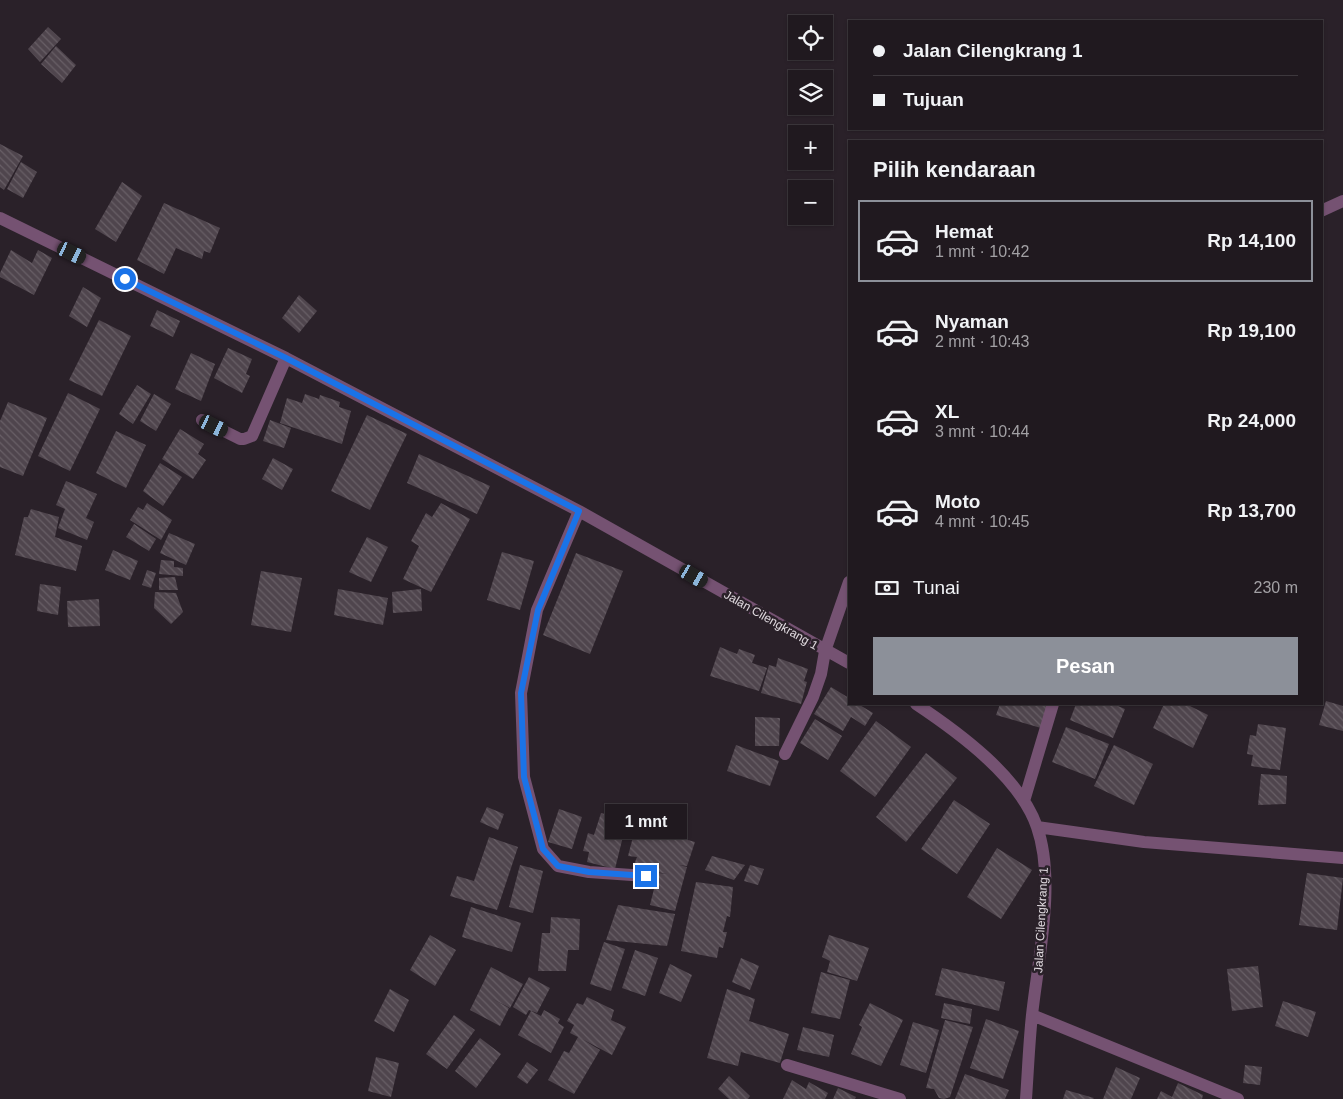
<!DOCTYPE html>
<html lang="id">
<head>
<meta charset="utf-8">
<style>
  body { margin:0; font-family:Helvetica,sans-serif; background:#282228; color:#f1f3f6; height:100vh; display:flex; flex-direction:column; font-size:19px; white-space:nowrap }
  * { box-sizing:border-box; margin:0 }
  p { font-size:16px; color:#a2a0a4 }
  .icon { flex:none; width:28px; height:28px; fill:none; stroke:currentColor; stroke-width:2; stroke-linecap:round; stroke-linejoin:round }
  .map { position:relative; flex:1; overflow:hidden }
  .side { position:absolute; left:848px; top:140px; width:475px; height:565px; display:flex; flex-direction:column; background:#20191f; border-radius:0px; box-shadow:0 1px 4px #0004,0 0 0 1px #3d383d }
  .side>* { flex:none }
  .top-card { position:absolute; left:848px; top:20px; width:475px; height:110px; border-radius:0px; box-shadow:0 1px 4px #0004,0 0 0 1px #3d383d; display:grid; align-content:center; height:110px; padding:0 25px; background:#20191f }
  .fabs { position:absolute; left:788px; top:15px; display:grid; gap:10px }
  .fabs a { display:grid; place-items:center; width:45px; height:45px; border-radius:0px; background:#20191f; box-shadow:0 1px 4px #0004,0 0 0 1px #3d383d; font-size:25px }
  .end { position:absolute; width:22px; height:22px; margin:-11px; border:6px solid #1a73e8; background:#fff; box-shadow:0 0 0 2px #fff }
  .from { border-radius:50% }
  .bubble { position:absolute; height:35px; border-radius:0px; background:#20191f; box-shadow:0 1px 4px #0004,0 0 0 1px #3d383d; font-size:16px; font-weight:700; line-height:35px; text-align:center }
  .car { position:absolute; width:15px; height:30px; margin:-15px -8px; border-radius:6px; box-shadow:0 0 4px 1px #0007; background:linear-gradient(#222 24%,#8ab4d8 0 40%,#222 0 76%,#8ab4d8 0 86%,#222 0) }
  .top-card b { display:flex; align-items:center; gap:18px; height:48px; font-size:19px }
  .top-card b+b { border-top:1px solid #3d383d }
  .top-card i { width:12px; height:12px; background:#f1f3f6 }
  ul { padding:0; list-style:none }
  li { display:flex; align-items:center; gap:15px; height:82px; margin:0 10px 8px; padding:0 15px; border:2px solid transparent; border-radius:0px }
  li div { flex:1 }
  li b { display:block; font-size:19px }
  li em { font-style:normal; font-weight:700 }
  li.selected { border-color:#8c9099 }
  li>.icon { width:45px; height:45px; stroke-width:1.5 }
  h2 { padding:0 25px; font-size:22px; line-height:60px }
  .pay { display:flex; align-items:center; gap:12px; height:55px; padding:0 25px; font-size:19px }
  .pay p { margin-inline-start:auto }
  .button { display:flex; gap:10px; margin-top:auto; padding:10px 25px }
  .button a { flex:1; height:58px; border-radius:0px; background:#8c9099; color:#fff; font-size:20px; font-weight:700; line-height:58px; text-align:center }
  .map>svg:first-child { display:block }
  .building { fill:url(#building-back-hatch) }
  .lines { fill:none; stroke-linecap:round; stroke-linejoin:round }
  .minor { stroke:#755272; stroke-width:12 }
  .route { stroke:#1a73e8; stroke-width:6 }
  .labels { text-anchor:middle; stroke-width:5; stroke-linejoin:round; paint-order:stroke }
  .street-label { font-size:12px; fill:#e1dbe0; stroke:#2a2129 }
</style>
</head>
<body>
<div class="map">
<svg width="1343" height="1099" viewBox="0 0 1343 1099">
  <defs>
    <pattern id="building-back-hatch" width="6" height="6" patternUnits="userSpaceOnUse" patternTransform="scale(1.25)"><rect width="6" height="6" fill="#4f454d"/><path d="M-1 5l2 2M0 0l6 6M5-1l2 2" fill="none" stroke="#685f66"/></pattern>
  </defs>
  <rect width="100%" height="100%" fill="#2a2129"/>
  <path class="building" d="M48,27L61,39L40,62L28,49Z
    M56,46L76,65L62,83L41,64Z
    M0,144L23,156L4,190L0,187Z
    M21,162L37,172L23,198L7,189Z
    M122,182L142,196L116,242L95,229Z
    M164,203L220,228L210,253L204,251L202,259L176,248L164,274L137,260Z
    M11,250L32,263L38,250L52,258L34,295L0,277V273Z
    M83,287L101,298L87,327L69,316Z
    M299,295L317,311L299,333L282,318Z
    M157,310L180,321L173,337L150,326Z
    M99,320L131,336L102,396L69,380Z
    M228,348L252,359L246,374L250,376L242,393L214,378Z
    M191,353L215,364L201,401L175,389Z
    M137,385L151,394L133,424L119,414Z
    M68,393L100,409L70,471L38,456Z
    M154,394L171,404L156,431L140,421Z
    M305,394L319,399L320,395L340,402L339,407L351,411L342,444L280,423L287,398L302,403Z
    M8,402L47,418L23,476L0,467V421Z
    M367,415L407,434L370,510L331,491Z
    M270,420L291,428L284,448L263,441Z
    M180,429L204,444L198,454L206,460L193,479L162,459Z
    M116,431L146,445L126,488L96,473Z
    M419,454L490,486L477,514L407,483Z
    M273,458L293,469L282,490L262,479Z
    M160,463L182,477L163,506L143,491Z
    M66,481L97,494L86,518L94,522L87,540L58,528L65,509L56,505Z
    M147,503L172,520L161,540L130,520L138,507L143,510Z
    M441,503L470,519L431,592L403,579L419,546L411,541L426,513L432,517Z
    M31,509L59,517L55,537L82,546L76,571L15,555L24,517H28Z
    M134,524L156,539L149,551L126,537Z
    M169,533L195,544L186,565L160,553Z
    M367,537L388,547L371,582L349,572Z
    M113,550L138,561L130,580L105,570Z
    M502,552L534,561L520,610L487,600Z
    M576,553L623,571L590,654L543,635Z
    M161,560L174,561V567L183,568V576L159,574Z
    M147,570L156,573L151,588L142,585Z
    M261,571L302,578L291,632L251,625Z
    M175,577L178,590H159V578Z
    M40,584L61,587L58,615L37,611Z
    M338,589L388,598L383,625L334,615Z
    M421,589L422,611L393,613L392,592Z
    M155,592L176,593L183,612L171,624L154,608Z
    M99,599L100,626L68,627L67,601Z
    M720,647L737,654L739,649L755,655L752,663L767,668L759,691L710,676Z
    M778,658L808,669L804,681L807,682L801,704L761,693L769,665L776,667Z
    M831,687L849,698V704H858L873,713L865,726L851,717L843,731L814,714Z
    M1326,701L1343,706V731L1319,725Z
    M1000,704H1048L1041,728L996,715Z
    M1076,704H1113L1125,709L1113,738L1070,720Z
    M1164,704H1186L1208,715L1193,748L1153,728Z
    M755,717L780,718L779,746H755Z
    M815,719L842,736L828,760L800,743Z
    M876,721L911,747L875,797L840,771Z
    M1258,724L1286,728L1280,770L1251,766L1253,755L1247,754L1250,735L1256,736Z
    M1066,727L1109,744L1095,779L1052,762Z
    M736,745L779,761L770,786L727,771Z
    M1114,745L1153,764L1134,805L1094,786Z
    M926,753L957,778L906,842L876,817Z
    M1261,774L1287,776L1286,804L1258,805Z
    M954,800L990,824L957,874L921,849Z
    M487,807L504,814L498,830L480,822Z
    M559,809L582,817L572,849L548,842Z
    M601,813L627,820L615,869L587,862L589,852L583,851L588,833L594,835Z
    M646,824L678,831L677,837L695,842L687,866L679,865L687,867L675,911L650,905L658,873L667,874L633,867L637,857L628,856L634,833L643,835Z
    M489,837L518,847L497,910L450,896L457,876L474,881Z
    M997,848L1032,870L1001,919L967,897Z
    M712,856L745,865L734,880L705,870Z
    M520,865L543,871L533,913L509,907Z
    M750,865L764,869L758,885L744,881Z
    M1307,873L1343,878L1337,930L1299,925Z
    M696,882L733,887L730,917L727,916L723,932H727L723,948L719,947L717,958L681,951Z
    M618,905L675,914L667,946L606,940Z
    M471,907L521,923L512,952L462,937Z
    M551,917L580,919L579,950H568L566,971H538L542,933H550Z
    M430,935L456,950L435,986L410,970Z
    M829,935L869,948L857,981L827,972L830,961L822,957Z
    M604,942L625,949L611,991L590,984Z
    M635,950L658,958L645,996L622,988Z
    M741,958L759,966L750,990L732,982Z
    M670,964L692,975L681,1002L659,993Z
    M1258,966L1263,1007L1232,1011L1227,969Z
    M491,967L523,984L510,1008L491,998L509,1008L500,1026L470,1010Z
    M942,968L1005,982L999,1011L935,995Z
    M821,972L850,980L840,1019L811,1013Z
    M529,977L550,988L537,1013L529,1010L526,1015L513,1007Z
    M390,989L409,1000L394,1032L374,1021Z
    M727,989L755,999L749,1021L789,1034L780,1063L741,1052L738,1066L707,1058Z
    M587,997L614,1010L611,1020L626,1027L612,1055L582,1039L600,1050L574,1094L548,1080L564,1051L569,1053L578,1037L570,1033L574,1025L567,1021L577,1003L583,1005Z
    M1283,1001L1316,1012L1308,1037L1275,1026Z
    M870,1003L903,1020L881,1066L851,1054L862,1027L859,1025Z
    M944,1003L972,1009L970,1024L941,1018Z
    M544,1010L560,1019L558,1023L564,1027L551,1053L518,1035L531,1011L541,1016Z
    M454,1015L475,1030L447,1069L426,1054Z
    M986,1019L1019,1031L1003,1079L970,1068Z
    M945,1020L973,1027L950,1097L944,1099L939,1098L934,1089L926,1088Z
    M913,1022L939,1030L926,1073L900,1065Z
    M803,1027L834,1035L829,1057L797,1050Z
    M480,1038L501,1054L476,1088L455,1071Z
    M376,1057L399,1063L391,1097L368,1091Z
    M527,1062L538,1070L527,1084L517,1077Z
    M1245,1065L1262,1067L1260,1085L1243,1083Z
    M1116,1067L1140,1078L1131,1099H1103Z
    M965,1074L1009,1090L1005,1099H955Z
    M729,1076L750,1096L748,1099H729L718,1089Z
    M792,1080L806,1089L809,1082L828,1093L825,1099H783Z
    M1178,1083L1203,1095L1202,1099H1157L1161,1091L1172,1097Z
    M838,1088L856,1097L855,1099H833Z
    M1066,1090L1094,1098L1093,1099H1063Z"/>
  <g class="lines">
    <path class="minor" d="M1321,211L1343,201
      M0,218L286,358L579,511L849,663
      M202,420L240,439H244L252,436L286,358
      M579,511L537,610L521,693L524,777L543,849L558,866L589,872L646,876
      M916,704C958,732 1020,777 1037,827C1056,881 1038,959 1032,1015C1029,1043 1028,1071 1026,1099
      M785,754L813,697L821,674L825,651L849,582
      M1024,801L1053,704
      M1037,827L1144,842L1343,858
      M1032,1015L1238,1099
      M787,1065L900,1099"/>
  </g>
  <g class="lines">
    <path class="route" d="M125,279L286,358L579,511L538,610L521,693L524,777L543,849L558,866L589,872L646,876"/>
  </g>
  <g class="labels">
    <g class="street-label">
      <text transform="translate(771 620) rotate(30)" y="4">Jalan Cilengkrang 1</text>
      <text transform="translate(1041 920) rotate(-87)" y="4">Jalan Cilengkrang 1</text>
    </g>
  </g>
</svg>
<div class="fabs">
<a><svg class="icon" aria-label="locate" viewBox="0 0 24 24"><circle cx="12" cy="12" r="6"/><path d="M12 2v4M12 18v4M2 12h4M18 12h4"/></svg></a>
<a><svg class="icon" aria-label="layers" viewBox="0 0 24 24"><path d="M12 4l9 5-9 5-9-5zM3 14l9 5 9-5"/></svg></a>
<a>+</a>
<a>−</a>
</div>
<i class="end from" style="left:125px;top:279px"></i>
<i class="end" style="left:646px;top:876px"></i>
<div class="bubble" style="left:605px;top:804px;width:82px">1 mnt</div>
<i class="car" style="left:72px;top:253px;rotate:116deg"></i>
<i class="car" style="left:214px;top:426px;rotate:116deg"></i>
<i class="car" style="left:694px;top:576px;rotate:120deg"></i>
<div class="top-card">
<b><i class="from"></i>Jalan Cilengkrang 1</b>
<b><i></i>Tujuan</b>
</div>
<section class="side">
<h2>Pilih kendaraan</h2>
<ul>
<li class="selected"><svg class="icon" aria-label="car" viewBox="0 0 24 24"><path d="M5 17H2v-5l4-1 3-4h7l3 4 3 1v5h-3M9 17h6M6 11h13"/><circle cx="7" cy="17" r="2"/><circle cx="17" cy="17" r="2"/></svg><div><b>Hemat</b><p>1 mnt · 10:42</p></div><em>Rp 14,100</em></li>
<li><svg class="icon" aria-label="car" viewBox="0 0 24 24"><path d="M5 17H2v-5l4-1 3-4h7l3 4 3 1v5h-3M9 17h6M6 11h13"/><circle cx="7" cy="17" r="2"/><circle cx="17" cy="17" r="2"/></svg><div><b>Nyaman</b><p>2 mnt · 10:43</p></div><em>Rp 19,100</em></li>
<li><svg class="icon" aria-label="car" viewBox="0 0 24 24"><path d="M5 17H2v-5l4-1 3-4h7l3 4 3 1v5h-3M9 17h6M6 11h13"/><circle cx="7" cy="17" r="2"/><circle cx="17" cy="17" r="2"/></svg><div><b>XL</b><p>3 mnt · 10:44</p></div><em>Rp 24,000</em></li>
<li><svg class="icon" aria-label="car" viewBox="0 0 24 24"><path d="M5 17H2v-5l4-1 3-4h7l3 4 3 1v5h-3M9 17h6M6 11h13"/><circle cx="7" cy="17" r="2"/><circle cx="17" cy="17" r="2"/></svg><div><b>Moto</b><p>4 mnt · 10:45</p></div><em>Rp 13,700</em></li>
</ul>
<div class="pay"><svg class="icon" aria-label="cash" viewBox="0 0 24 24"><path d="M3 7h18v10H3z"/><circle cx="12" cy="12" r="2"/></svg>Tunai<p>230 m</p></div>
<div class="button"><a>Pesan</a></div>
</section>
</div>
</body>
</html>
